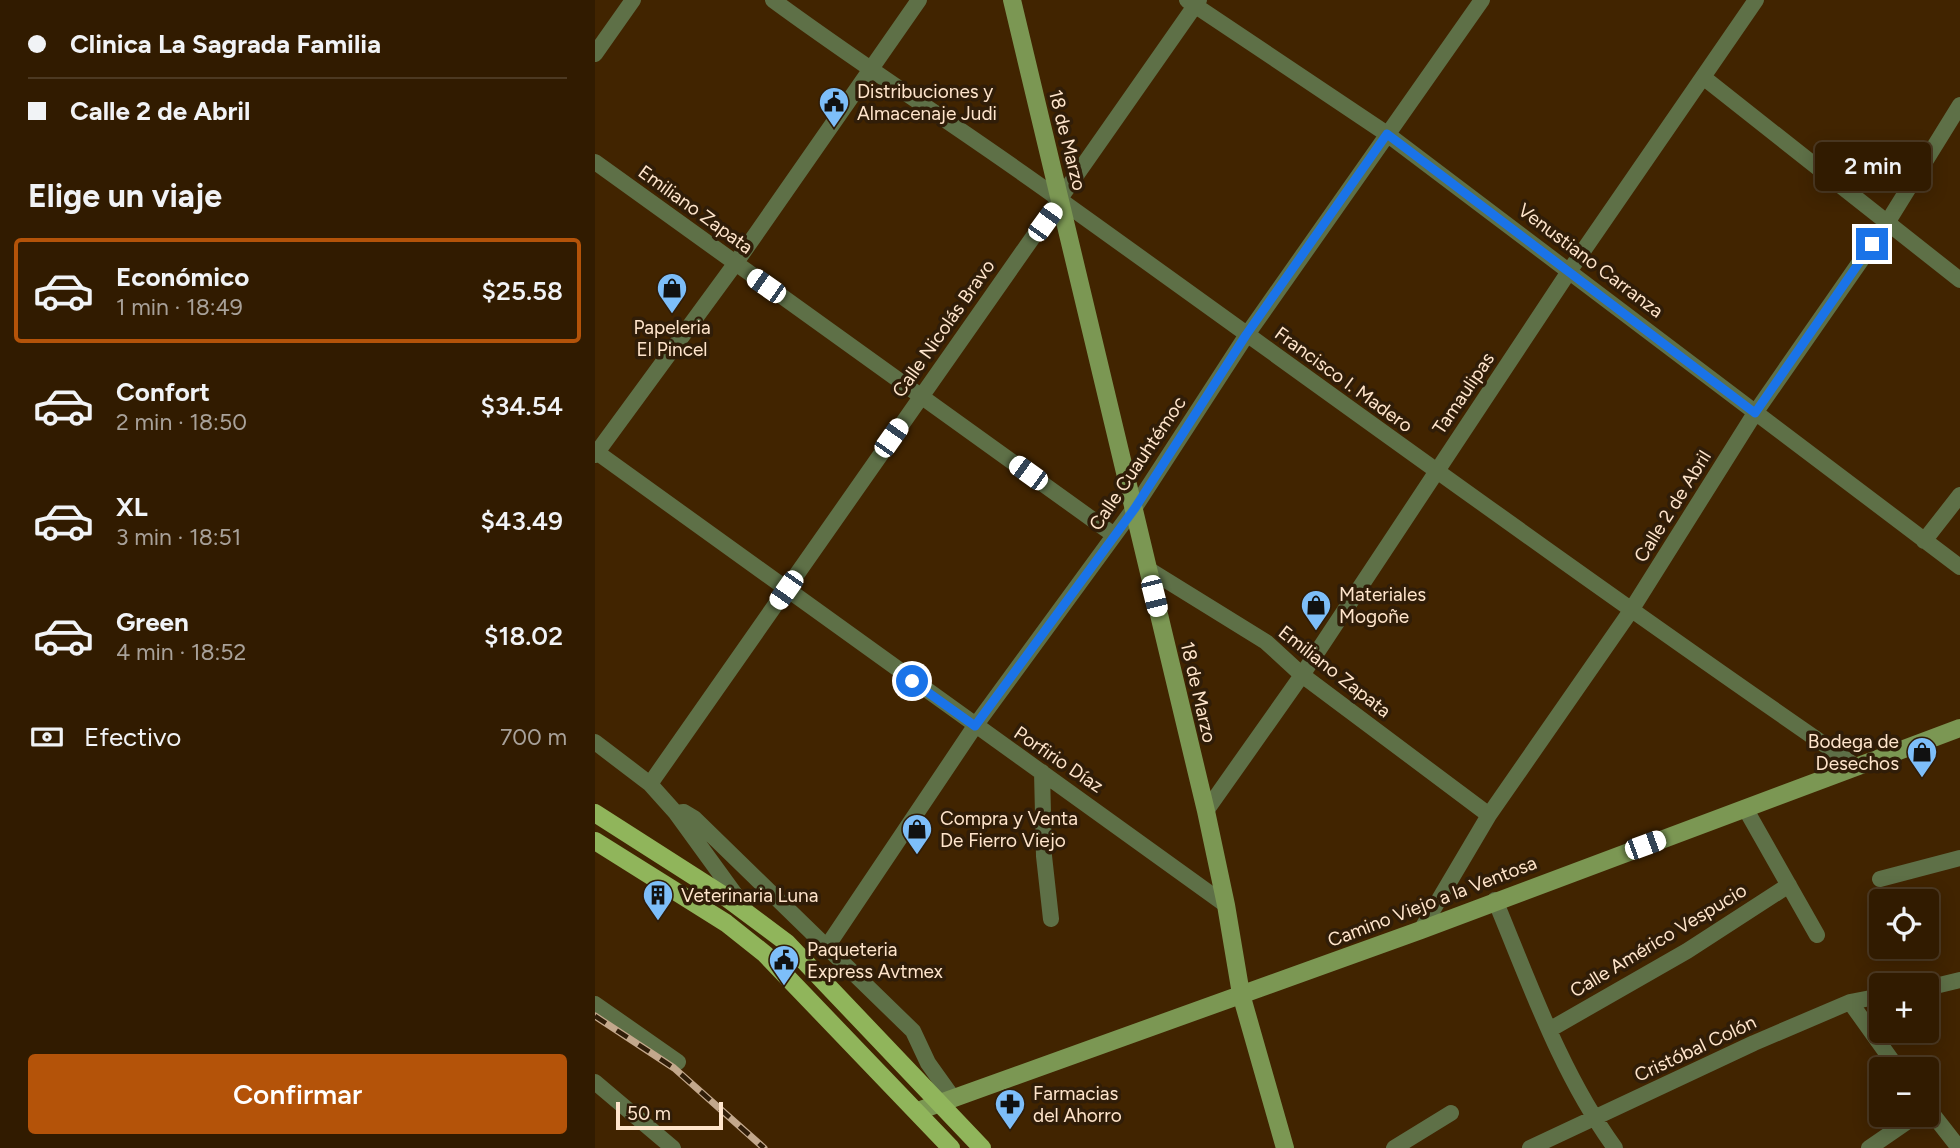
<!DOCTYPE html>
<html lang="es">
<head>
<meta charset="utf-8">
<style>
  body { margin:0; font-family:Figtree,sans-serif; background:#39240a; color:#f1f3f6; height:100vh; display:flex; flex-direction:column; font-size:26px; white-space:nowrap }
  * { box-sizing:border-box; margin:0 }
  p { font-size:23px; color:#a8a199 }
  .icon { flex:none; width:38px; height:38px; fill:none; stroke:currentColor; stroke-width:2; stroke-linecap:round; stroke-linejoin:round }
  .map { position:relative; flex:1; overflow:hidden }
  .side { display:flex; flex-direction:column; background:#311b00; width:595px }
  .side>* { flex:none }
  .guide { display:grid; align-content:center; height:154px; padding:0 28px; background:#311b00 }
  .buttons { position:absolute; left:1274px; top:889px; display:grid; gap:14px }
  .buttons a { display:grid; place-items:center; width:70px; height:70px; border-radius:7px; background:#311b00; box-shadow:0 4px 18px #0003,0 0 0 2px #4c3922; font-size:35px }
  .scale { position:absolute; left:21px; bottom:18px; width:107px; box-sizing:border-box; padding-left:7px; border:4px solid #ffe5cc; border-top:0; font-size:19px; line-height:24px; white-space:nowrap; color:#ffe5cc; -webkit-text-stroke:5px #301d08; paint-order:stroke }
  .end { position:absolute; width:32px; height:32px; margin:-16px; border:9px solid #1a73e8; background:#fff; box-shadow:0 0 0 4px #fff }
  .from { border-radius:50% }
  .bubble { position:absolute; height:49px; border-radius:7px; background:#311b00; box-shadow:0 4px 18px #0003,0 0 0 2px #4c3922; font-size:23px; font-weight:600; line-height:49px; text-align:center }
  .car { position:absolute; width:21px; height:42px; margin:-21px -10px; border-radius:9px; box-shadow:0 0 5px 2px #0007; background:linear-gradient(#fff 24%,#345 0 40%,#fff 0 76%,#345 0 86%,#fff 0) }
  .guide b { display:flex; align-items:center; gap:24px; height:66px; font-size:26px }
  .guide b+b { border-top:2px solid #4c3922 }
  .guide i { width:18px; height:18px; background:#f1f3f6 }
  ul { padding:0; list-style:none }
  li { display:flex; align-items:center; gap:21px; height:105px; margin:0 14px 10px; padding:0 14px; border:4px solid transparent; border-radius:7px }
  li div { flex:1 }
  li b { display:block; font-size:26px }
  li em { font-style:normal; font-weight:600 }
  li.current { border-color:#b45309 }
  li>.icon { width:63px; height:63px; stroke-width:1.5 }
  h2 { padding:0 28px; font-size:32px; line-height:84px }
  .pay { display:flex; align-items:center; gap:18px; height:77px; padding:0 28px; font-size:26px }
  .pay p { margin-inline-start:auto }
  .cta { display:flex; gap:14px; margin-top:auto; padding:14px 28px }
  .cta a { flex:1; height:80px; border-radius:7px; background:#b45309; color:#fff; font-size:28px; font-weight:600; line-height:80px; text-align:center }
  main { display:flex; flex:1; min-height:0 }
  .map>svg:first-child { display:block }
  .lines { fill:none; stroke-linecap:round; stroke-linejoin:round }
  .street { stroke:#5e7047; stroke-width:16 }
  .secondary { stroke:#7b9753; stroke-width:18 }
  .primary { stroke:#90b55b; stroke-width:18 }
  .rail-casing { stroke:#c3a88c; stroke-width:7 }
  .rail { stroke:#301d08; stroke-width:4.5; stroke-dasharray:13; stroke-linecap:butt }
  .route { stroke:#1a73e8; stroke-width:9 }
  .labels { text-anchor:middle; stroke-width:7; stroke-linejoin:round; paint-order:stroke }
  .poi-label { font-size:19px; fill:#ffe5cc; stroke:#301d08; text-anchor:start }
  .street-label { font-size:19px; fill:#ffe5cc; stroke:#301d08 }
</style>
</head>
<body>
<main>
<section class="side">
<div class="guide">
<b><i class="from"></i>Clinica La Sagrada Familia</b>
<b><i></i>Calle 2 de Abril</b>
</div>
<h2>Elige un viaje</h2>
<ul>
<li class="current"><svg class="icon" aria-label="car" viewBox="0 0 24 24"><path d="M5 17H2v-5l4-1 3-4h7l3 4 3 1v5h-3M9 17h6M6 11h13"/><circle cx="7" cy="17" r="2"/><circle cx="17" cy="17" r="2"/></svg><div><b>Económico</b><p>1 min · 18:49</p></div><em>$25.58</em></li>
<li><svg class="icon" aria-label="car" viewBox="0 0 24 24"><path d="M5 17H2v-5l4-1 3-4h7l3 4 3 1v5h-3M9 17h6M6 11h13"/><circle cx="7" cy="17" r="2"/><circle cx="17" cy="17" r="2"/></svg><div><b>Confort</b><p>2 min · 18:50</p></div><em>$34.54</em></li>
<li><svg class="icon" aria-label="car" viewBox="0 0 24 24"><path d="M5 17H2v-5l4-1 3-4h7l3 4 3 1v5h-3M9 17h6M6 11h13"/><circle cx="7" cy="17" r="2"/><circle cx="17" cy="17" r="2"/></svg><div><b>XL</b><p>3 min · 18:51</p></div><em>$43.49</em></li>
<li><svg class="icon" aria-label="car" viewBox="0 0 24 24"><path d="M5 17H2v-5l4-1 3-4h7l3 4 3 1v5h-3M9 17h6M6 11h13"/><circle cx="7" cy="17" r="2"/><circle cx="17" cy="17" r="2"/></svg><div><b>Green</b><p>4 min · 18:52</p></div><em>$18.02</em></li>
</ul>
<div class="pay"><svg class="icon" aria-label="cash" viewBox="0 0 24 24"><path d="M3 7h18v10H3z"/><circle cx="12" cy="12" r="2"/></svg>Efectivo<p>700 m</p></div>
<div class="cta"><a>Confirmar</a></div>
</section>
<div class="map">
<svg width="1365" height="1148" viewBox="0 0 1365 1148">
  <rect width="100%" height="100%" fill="#412400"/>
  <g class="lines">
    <path class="street" d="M178,0C273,70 373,133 468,202C732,391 994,583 1262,767
      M592,0L792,134L1365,567
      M0,54L38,0
      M1108,77L1365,280
      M0,162L519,535
      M0,451L631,905
      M0,455L140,264L324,0
      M1329,541L1365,495
      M553,569L671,642L707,675L894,815
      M0,742L55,784L81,813L150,908
      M447,772L449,856L456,919
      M55,784L604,0
      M1150,808L1222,935
      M611,811L707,675L975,270L1161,0
      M81,813L89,812L99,818L318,1031L333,1063L358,1098
      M1285,879L1365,858
      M900,900C935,984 966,1074 1020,1148
      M826,930L894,815L1035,612L1160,413L1292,223L1365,105
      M231,948L380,726L540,507L651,336L887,0
      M1332,988L1365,980
      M1255,1002L1303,1069
      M0,1004L83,1062
      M954,1030L1092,951L1194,885
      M0,1082L78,1148
      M1332,1107L1364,1148
      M799,1148L856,1113
      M935,1148L1159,1043L1255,1002L1286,996
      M1274,1148L1322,1115"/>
    <path class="secondary" d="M417,0L611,811L631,905L646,994L690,1148
      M323,1111L826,930L1365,728"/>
    <path class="primary" d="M0,813L125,893L192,943L387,1148
      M0,841L131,923L170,954L356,1148"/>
    <g class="rail-casing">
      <path id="rail" d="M0,1016L79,1068L169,1148"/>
    </g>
    <use href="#rail" class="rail"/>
  </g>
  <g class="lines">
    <path class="route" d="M317,681L380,726L540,508L651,335L792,134L1160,413L1277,244"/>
  </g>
  <defs>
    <g id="civic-pin" transform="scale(1.575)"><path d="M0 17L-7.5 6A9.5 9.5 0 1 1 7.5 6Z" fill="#7dbef9" stroke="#301d08"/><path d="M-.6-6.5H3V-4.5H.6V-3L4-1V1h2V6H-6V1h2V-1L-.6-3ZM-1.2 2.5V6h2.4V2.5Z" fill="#111"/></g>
    <g id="shop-pin" transform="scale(1.575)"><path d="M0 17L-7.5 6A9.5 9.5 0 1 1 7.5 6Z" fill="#7dbef9" stroke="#301d08"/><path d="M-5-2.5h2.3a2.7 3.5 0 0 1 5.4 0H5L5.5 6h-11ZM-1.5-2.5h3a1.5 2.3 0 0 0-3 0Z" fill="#111"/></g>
    <g id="building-pin" transform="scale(1.575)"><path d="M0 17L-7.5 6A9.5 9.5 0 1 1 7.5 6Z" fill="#7dbef9" stroke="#301d08"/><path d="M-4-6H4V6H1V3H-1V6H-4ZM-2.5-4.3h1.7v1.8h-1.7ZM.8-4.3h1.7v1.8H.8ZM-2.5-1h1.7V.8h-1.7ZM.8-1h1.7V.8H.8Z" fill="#111"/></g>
    <g id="pharmacy-pin" transform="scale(1.575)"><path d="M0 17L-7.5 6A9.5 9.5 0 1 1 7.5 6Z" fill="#7dbef9" stroke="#301d08"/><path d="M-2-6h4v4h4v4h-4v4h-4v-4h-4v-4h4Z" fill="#111"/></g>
  </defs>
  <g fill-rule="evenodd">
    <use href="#civic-pin" x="239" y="102"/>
    <use href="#shop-pin" x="77" y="288"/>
    <use href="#shop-pin" x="721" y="605"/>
    <use href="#shop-pin" x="1327" y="752"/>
    <use href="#shop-pin" x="322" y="829"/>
    <use href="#building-pin" x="63" y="895"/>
    <use href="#civic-pin" x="189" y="960"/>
    <use href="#pharmacy-pin" x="415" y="1104"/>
  </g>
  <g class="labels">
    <g class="poi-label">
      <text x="262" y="98">Distribuciones y<tspan x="262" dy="22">Almacenaje Judi</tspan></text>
      <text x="77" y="334" text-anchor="middle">Papeleria<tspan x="77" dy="22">El Pincel</tspan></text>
      <text x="744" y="601">Materiales<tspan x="744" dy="22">Mogoñe</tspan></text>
      <text x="1304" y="748" text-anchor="end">Bodega de<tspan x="1304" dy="22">Desechos</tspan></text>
      <text x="345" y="825">Compra y Venta<tspan x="345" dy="22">De Fierro Viejo</tspan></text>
      <text x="86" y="902">Veterinaria Luna</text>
      <text x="212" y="956">Paqueteria<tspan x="212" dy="22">Express Avtmex</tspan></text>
      <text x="438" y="1100">Farmacias<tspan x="438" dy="22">del Ahorro</tspan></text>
    </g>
    <g class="street-label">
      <text transform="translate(473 140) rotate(76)" y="7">18 de Marzo</text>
      <text transform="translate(101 209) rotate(36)" y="7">Emiliano Zapata</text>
      <text transform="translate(996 260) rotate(37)" y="7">Venustiano Carranza</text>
      <text transform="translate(348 328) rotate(-55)" y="7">Calle Nicolás Bravo</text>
      <text transform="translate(749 379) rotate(36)" y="7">Francisco I. Madero</text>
      <text transform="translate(868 393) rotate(-56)" y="7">Tamaulipas</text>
      <text transform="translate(542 463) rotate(-56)" y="7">Calle Cuauhtémoc</text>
      <text transform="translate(1077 506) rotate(-58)" y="7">Calle 2 de Abril</text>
      <text transform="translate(740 671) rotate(38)" y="7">Emiliano Zapata</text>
      <text transform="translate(604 692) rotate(77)" y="7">18 de Marzo</text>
      <text transform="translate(464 759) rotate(34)" y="7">Porfirio Díaz</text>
      <text transform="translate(837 901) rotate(-21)" y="7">Camino Viejo a la Ventosa</text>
      <text transform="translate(1063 940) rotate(-31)" y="7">Calle Américo Vespucio</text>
      <text transform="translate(1100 1048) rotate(-25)" y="7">Cristóbal Colón</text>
    </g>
  </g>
</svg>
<div class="buttons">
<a><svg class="icon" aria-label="locate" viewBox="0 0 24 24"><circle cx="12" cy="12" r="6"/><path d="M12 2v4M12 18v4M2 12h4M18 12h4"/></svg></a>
<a>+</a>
<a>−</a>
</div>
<div class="scale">50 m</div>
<i class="end from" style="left:317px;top:681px"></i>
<i class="end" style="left:1277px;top:244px"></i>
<div class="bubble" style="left:1220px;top:142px;width:116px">2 min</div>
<i class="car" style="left:450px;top:222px;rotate:36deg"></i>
<i class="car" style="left:171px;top:286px;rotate:305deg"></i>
<i class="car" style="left:296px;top:438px;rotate:35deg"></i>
<i class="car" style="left:433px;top:473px;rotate:306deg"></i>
<i class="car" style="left:191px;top:590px;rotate:215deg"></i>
<i class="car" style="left:559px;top:596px;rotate:166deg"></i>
<i class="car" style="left:1050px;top:845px;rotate:70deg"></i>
</div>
</main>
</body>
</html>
